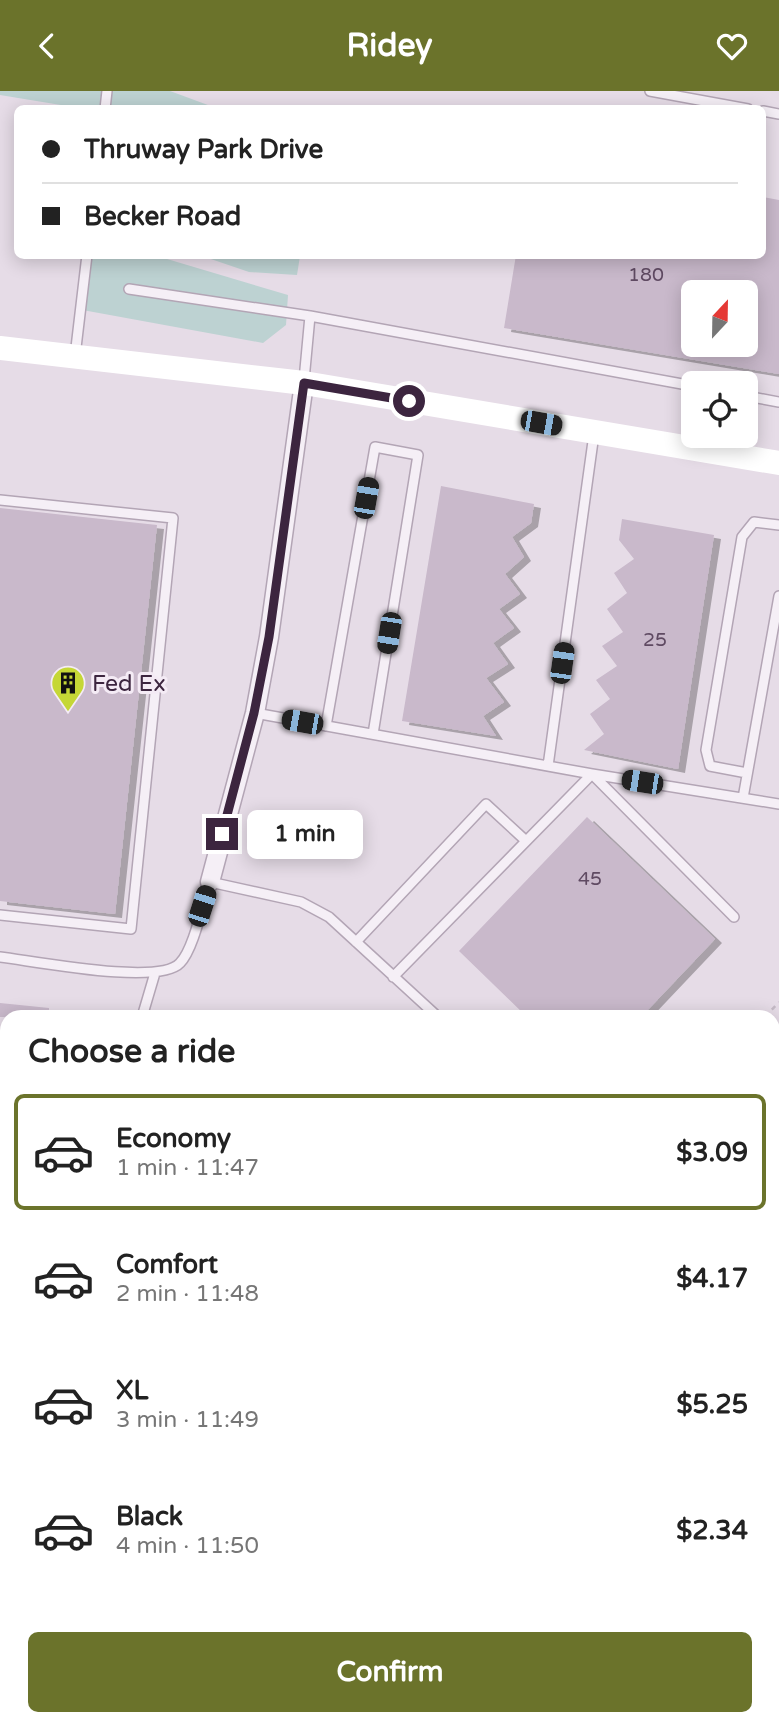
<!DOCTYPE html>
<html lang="en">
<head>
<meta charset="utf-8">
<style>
  body { margin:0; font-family:"Varela Round",sans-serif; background:#f2f2f2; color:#222; height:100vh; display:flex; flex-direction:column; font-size:26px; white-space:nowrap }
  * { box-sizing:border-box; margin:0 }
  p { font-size:23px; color:#767676 }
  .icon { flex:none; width:38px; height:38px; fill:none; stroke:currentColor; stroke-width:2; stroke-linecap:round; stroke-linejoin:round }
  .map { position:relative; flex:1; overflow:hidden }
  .panel { position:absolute; left:0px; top:919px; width:780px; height:716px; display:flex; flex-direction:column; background:#fff; border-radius:21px 21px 0 0; box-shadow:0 4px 18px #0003 }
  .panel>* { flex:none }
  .guide { position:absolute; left:14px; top:14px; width:752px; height:154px; border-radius:10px; box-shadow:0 4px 18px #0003; display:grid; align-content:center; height:154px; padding:0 28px; background:#fff }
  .needle { width:46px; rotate:22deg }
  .controls { position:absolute; left:681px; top:189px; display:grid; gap:14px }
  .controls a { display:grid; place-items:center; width:77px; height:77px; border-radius:10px; background:#fff; box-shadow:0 4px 18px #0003; font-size:35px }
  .end { position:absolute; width:32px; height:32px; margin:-16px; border:9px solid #3c253f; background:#fff; box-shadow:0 0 0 4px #fff }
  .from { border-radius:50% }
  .bubble { position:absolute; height:49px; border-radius:10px; background:#fff; box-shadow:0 4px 18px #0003; font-size:23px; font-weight:700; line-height:49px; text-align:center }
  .car { position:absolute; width:21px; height:42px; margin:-21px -10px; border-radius:9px; box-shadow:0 0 5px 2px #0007; background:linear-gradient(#222 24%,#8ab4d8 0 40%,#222 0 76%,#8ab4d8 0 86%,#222 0) }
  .guide b { display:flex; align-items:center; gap:24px; height:66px; font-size:26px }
  .guide b+b { border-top:2px solid #e0e0e0 }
  .guide i { width:18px; height:18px; background:#222 }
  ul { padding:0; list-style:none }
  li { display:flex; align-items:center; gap:21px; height:116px; margin:0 14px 10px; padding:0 14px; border:4px solid transparent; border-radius:10px }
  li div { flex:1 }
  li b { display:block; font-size:26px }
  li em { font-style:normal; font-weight:700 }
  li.selected { border-color:#6b732b }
  li>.icon { width:63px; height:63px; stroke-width:1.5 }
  h2 { padding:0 28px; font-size:32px; line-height:84px }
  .action { display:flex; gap:14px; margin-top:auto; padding:14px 28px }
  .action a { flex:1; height:80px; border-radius:10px; background:#6b732b; color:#fff; font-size:28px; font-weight:700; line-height:80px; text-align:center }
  header { display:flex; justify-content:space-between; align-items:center; height:91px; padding:0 28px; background:#6b732b; color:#fff; font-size:32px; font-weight:700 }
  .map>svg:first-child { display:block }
  .built { fill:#dbcedd }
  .green { fill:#bdd2d2 }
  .building { fill:#c9b9cb; fill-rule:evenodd; filter:url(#shadow) }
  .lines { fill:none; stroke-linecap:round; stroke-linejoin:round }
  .service-casing { stroke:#b3a5b5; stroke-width:12 }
  .minor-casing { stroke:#b3a5b5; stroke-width:21 }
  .path { stroke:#c5bac6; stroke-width:2.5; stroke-dasharray:5 5; stroke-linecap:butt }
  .service { stroke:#f5eff6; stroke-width:9 }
  .minor { stroke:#f5eff6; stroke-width:18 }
  .secondary { stroke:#fff; stroke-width:24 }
  .route { stroke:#3c253f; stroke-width:9 }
  .labels { text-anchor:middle; stroke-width:6; stroke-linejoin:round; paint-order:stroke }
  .number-label { font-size:19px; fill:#5f4a62 }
  .poi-label { font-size:23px; fill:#3c253f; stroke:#f4ebf5; text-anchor:start }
</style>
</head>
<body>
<header><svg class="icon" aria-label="back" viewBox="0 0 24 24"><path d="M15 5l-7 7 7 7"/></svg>Ridey<svg class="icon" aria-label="heart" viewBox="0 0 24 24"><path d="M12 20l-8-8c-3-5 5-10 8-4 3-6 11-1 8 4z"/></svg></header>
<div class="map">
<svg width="779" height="1634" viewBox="0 0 779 1634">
  <defs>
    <filter id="shadow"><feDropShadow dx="7" dy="4" stdDeviation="0" flood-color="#0004"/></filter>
  </defs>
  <rect width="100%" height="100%" fill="#e6dce7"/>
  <path class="built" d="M78,1628H588L605,1634H72Z"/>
  <path class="green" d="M0,0H170L216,17H79L0,4Z
    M85,165H157L288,204L286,234L263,252L77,218Z
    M202,165H300L297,184L249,181Z"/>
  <path class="building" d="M763,106L779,109V283L504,237L516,164H763ZM693,201H746V254H693Z
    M441,395L534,413L531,432L512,446L524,466L505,483L520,503L499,518L514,537L493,552L508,573L486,587L504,611L483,625L496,645L402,630Z
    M0,417L157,434L115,823L0,810Z
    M622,428L714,444L678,678L584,659L604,643L590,623L610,608L596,589L617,575L602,555L623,541L607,518L627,502L614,482L634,468L619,449Z
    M587,726L715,848L641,926H527L459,860Z
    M0,912L49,917V926H0Z"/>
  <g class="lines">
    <g class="service-casing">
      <path id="service" d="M650,0L748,18
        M105,18L107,0
        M763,20L779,23
        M129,198L310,225L693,295
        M75,265L87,164
        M304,289L310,225
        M746,305L779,311
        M0,409L173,427L131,838L0,824
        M255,622L592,683L779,713
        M326,635L375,356L418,364L373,643
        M548,675L594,343
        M747,682L710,675L706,659L742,446L754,431L779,434
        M743,707L779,505
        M356,851L486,713L525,749
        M0,866C34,870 159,895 180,872C194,858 203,811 210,791L301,811L329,826L438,926
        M393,886L592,683L734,826
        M142,926L155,882
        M0,1019L7,1020
        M0,1061L7,1062
        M0,1161L7,1164
        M774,1212L779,1215
        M774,1274L779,1264"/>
    </g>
    <g class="minor-casing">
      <path id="minor" d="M210,791L255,622L269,546L304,292"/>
    </g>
    <path class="path" d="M765,926L779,911
      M774,1030L779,1034"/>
    <use href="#service" class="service"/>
    <use href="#minor" class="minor"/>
    <path class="secondary" d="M0,257L304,292L779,372
      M0,1265L7,1267
      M774,1556L779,1558"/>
  </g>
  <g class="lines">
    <path class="route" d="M222,743L254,622L269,546L304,292L409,310"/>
  </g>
  <defs>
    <g id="building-pin" transform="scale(1.75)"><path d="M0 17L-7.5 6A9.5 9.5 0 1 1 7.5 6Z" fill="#c5d736" stroke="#f4ebf5"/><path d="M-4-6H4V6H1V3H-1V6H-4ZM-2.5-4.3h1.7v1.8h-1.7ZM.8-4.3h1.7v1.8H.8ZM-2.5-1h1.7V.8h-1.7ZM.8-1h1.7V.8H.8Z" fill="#111"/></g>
  </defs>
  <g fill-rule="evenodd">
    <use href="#building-pin" x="68" y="592"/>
  </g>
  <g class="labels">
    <g class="number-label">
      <text x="646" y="190">180</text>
      <text x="655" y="555">25</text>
      <text x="590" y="794">45</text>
    </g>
    <g class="poi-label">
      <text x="92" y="600">Fed Ex</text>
    </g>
  </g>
</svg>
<div class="controls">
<a><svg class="needle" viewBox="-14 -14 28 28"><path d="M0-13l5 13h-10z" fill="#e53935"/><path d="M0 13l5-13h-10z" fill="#767676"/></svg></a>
<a><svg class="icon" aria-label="locate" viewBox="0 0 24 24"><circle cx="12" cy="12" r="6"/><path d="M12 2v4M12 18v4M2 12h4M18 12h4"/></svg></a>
</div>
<i class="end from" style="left:409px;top:310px"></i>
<i class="end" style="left:222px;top:743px"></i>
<div class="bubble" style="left:247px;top:719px;width:116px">1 min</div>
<i class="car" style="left:541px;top:332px;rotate:100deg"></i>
<i class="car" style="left:366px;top:407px;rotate:10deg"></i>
<i class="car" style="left:389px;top:542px;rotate:189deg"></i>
<i class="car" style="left:562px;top:572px;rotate:8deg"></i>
<i class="car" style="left:302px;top:631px;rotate:280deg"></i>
<i class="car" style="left:642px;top:691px;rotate:279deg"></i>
<i class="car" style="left:202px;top:815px;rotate:18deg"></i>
<div class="guide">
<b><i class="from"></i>Thruway Park Drive</b>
<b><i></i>Becker Road</b>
</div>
<section class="panel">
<h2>Choose a ride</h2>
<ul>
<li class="selected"><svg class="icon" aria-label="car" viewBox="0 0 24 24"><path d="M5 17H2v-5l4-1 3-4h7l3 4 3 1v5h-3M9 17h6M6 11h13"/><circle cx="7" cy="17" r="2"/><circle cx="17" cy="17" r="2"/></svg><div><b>Economy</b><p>1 min · 11:47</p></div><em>$3.09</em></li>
<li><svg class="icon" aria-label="car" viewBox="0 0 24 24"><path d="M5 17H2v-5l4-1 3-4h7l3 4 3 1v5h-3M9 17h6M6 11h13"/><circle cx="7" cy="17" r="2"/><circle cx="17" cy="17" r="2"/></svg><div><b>Comfort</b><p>2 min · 11:48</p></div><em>$4.17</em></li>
<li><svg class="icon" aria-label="car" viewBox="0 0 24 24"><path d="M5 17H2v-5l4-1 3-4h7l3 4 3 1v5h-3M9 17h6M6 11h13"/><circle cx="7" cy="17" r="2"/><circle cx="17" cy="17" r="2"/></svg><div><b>XL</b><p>3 min · 11:49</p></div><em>$5.25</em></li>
<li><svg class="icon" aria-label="car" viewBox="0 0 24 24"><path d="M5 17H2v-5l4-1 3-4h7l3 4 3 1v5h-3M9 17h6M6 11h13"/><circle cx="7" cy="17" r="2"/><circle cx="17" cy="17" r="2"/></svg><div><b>Black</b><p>4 min · 11:50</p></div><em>$2.34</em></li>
</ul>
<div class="action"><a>Confirm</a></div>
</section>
</div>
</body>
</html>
